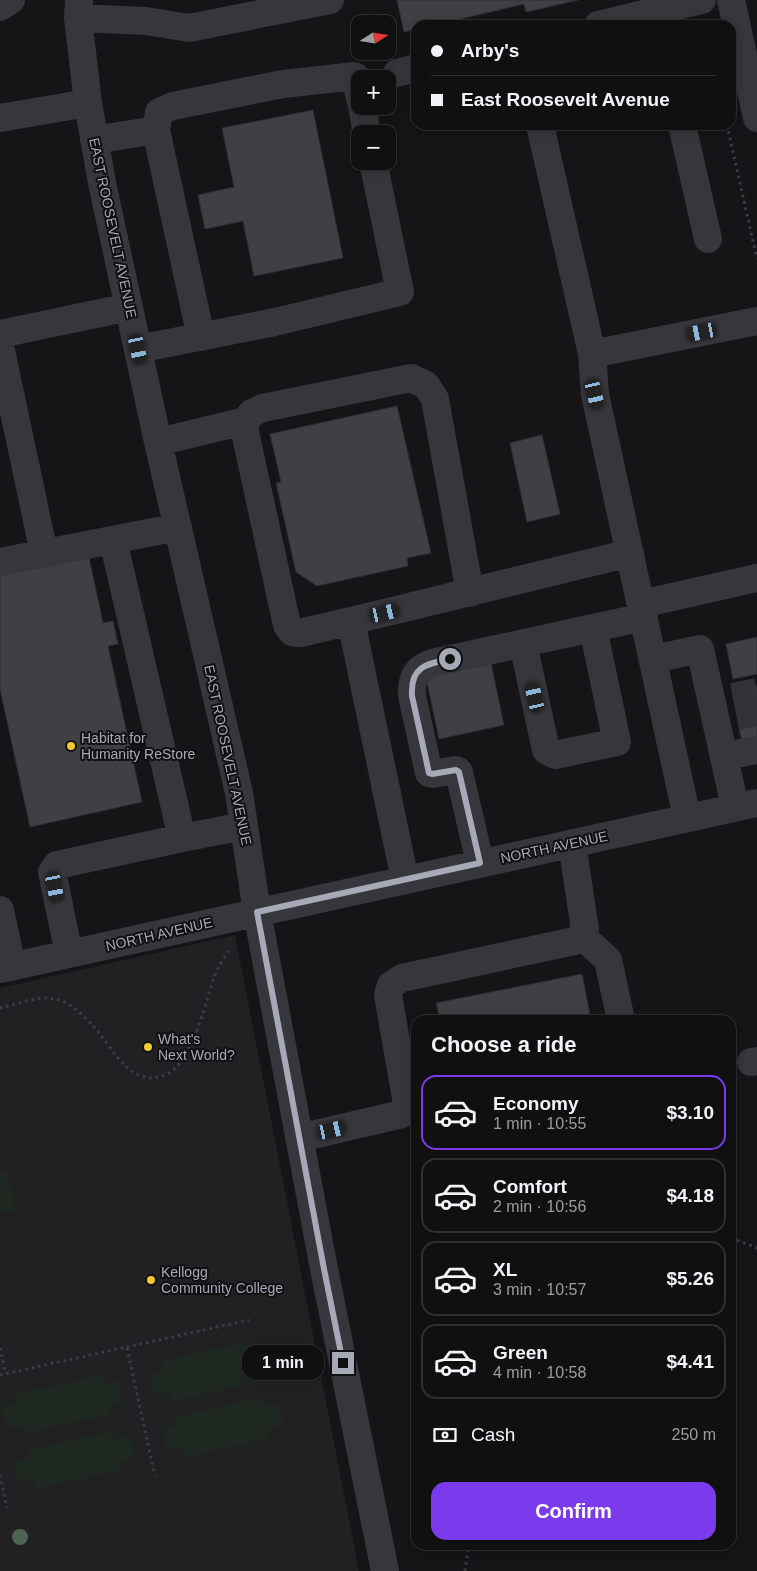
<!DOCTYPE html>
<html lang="en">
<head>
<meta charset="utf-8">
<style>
  body { margin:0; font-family:Helvetica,sans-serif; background:#1e1e1f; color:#f1f3f6; height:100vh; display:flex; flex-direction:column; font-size:19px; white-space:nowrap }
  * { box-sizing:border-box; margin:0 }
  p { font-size:16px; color:#9c9d9f }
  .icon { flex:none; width:28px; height:28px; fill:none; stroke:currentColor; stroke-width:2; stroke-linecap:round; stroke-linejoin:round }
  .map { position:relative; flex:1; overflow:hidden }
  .side { position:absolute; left:411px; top:1015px; width:325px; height:535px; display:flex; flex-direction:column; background:#101011; border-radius:15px; box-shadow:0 2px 12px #0003,0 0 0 1px #303031 }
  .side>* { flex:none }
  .hud { position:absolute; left:411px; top:20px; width:325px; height:110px; border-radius:15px; box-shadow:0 2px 12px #0003,0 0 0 1px #303031; display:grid; align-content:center; height:110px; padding:0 20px; background:#101011 }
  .needle { width:32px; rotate:78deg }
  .buttons { position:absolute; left:351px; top:15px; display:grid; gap:10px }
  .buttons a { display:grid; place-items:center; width:45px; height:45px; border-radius:10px; background:#101011; box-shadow:0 2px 12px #0003,0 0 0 1px #303031; font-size:25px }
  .end { position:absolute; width:22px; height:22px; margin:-11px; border:6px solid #a6aab7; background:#111; box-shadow:0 0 0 2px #111 }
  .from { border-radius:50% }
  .bubble { position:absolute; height:35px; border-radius:15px; background:#101011; box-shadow:0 2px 12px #0003,0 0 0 1px #303031; font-size:16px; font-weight:600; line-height:35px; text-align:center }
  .car { position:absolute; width:15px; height:30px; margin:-15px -8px; border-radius:6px; box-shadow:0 0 4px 1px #0007; background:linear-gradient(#222 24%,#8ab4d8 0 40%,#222 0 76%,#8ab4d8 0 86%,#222 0) }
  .hud b { display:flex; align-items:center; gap:18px; height:48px; font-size:19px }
  .hud b+b { border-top:1px solid #303031 }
  .hud i { width:12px; height:12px; background:#f1f3f6 }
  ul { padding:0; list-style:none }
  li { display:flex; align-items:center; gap:15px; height:75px; margin:0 10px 8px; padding:0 10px; border:2px solid #303031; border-radius:15px }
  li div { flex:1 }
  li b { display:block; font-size:19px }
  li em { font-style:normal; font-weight:600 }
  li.active { border-color:#7c3aed }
  li>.icon { width:45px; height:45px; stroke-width:1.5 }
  h2 { padding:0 20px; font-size:22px; line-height:60px }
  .pay { display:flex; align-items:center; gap:12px; height:55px; padding:0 20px; font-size:19px }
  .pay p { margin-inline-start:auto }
  .cta { display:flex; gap:10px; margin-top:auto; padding:10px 20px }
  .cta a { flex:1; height:58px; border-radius:15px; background:#7c3aed; color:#fff; font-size:20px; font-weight:600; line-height:58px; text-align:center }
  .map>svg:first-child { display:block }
  .built { fill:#212124 }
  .green { fill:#1f2721 }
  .building { fill:#3f3f44; stroke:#2f2f33 }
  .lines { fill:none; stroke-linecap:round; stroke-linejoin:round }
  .minor-tunnel { stroke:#323337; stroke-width:28; stroke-dasharray:28 14; stroke-linecap:butt }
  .path { stroke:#3c3d43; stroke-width:3; stroke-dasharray:2.5 4; stroke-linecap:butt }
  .minor { stroke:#36363c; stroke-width:28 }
  .tree { fill:#4e6353 }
  .route { stroke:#a6aab7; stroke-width:6 }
  .poi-dot { fill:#f3c830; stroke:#101012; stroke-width:2 }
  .labels { text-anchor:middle; stroke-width:4; stroke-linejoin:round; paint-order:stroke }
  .street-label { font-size:14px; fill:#a6aab7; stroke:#101012 }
  .poi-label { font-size:14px; fill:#a6aab7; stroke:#101012; text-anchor:start }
</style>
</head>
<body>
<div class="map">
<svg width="757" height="1571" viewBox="0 0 757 1571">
  <rect width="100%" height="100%" fill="#151517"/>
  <path class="built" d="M235,935L359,1571H0V988Z"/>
  <path class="green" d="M7,1170L16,1210L0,1213V1172Z
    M249,1341L251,1350L265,1347L271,1370L256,1373L258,1382L172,1401L169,1393L155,1396L149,1373L164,1370L162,1361Z
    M102,1375L104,1383L118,1380L123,1403L109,1406L111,1414L24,1434L21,1426L7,1429L1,1406L16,1403L14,1394Z
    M261,1398L263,1406L278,1403L283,1425L268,1429L270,1438L184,1457L182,1448L167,1451L162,1429L177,1425L175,1417Z
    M113,1431L115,1439L130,1435L135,1458L121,1461L122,1470L36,1489L34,1481L19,1484L14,1462L29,1458L27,1450Z"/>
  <path class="building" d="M397,0H578L526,12L524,4L435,25H416V29L404,32Z
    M313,110L343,258L254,276L243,221L205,229L198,195L234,187L222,128Z
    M397,406L431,553L407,558L408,566L317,586L296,572L276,483L281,482L270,434Z
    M542,435L560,514L527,522L510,443Z
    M88,553L103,623L113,621L118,644L108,646L142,802L30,827L0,689V572Z
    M757,637V674L733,679L726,644Z
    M489,654L504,725L439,739L424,668Z
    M757,686V745L743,748L732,691Z
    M582,974L591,1020H440L436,1003Z"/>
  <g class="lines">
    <path class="minor-tunnel" d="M733,697L757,692
      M737,716L757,712"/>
    <path class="path" d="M727,125L757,259
      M0,1008C17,1004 39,995 56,999C71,1003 85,1017 95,1028C111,1046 125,1078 153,1078C163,1077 173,1072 179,1064C195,1045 206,1004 213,980C216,969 225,957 231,947
      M731,1238L757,1248
      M0,1348L6,1374
      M127,1348L155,1476
      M0,1375L249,1320
      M0,1475L7,1508
      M465,1571L469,1545"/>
    <path class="minor" d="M79,0L78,18L88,103L102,183L158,442L239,793L257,912L324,1269L385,1571
      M731,0L757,118
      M0,7L11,0
      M78,18L146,21L189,28L330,0
      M598,25L702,0
      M397,73L416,68
      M362,106L367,134
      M0,118L88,103
      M540,125L592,354
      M682,125L708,239
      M156,130L201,337
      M94,140L156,130L159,112L173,106L283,84L355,76L360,99
      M0,334L129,307
      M0,346L44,553
      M138,349L275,322L400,292L373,161
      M158,442L245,421
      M113,540L182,838L244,826
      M0,562L178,527
      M641,604L757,578
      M351,621L300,633L292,632L287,625L245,432V421L252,413L263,408L411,378L426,385L435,399L470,593
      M523,643L546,750L555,755L617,742L593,628
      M654,659L700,649L735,807
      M724,756L757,750
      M687,818L595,394L592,354L757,321
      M480,863L459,772L456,770L432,774L429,773L412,696C411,679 416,668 432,663L644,617
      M405,880L351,621L630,553
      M0,910L12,967
      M583,937L608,960L621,1020
      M69,954L52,872L57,865L182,838
      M0,969L757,803
      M751,1062L757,1061
      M299,1138L402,1114L407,1104L388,995L391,985L402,978L579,940L583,937L585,930L572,843"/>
  </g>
  <circle class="tree" cx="20" cy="1537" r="8"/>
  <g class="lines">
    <path class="route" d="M343,1363L324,1269L257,912L480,863L459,772L456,770L432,774L429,773L412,696C410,667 426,664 450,659"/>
  </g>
  <g class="poi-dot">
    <circle cx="71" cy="746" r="5"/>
    <circle cx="148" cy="1047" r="5"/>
    <circle cx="151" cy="1280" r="5"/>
  </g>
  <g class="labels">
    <g class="street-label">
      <text transform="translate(113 228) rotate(78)" y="5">EAST ROOSEVELT AVENUE</text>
      <text transform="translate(228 755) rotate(78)" y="5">EAST ROOSEVELT AVENUE</text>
      <text transform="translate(554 847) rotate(-12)" y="5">NORTH AVENUE</text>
      <text transform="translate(159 934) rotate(-13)" y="5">NORTH AVENUE</text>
    </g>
    <g class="poi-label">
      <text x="81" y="743">Habitat for<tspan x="81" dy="16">Humanity ReStore</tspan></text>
      <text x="158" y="1044">What's<tspan x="158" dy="16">Next World?</tspan></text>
      <text x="161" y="1277">Kellogg<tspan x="161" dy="16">Community College</tspan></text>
    </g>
  </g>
</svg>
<div class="buttons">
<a><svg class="needle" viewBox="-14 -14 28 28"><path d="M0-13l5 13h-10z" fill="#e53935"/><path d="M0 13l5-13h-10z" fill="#9c9d9f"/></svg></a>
<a>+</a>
<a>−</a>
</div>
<i class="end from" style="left:450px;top:659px"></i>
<i class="end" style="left:343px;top:1363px"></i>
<div class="bubble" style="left:242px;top:1345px;width:82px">1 min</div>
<i class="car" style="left:702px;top:332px;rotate:259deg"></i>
<i class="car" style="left:138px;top:349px;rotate:168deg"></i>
<i class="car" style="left:595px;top:394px;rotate:167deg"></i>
<i class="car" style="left:385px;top:613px;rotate:77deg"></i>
<i class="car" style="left:535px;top:697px;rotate:347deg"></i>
<i class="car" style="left:55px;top:887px;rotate:169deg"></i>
<i class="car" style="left:332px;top:1130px;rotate:77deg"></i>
<div class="hud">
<b><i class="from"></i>Arby's</b>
<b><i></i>East Roosevelt Avenue</b>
</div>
<section class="side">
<h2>Choose a ride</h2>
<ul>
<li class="active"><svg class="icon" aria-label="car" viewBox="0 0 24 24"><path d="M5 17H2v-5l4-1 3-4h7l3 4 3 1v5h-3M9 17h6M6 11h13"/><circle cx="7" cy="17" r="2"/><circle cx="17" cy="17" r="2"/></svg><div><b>Economy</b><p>1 min · 10:55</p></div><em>$3.10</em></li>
<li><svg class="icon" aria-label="car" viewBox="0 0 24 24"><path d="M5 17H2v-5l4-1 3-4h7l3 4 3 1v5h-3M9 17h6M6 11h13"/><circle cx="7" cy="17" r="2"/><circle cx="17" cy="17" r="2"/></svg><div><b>Comfort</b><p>2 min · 10:56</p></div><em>$4.18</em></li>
<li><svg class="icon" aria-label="car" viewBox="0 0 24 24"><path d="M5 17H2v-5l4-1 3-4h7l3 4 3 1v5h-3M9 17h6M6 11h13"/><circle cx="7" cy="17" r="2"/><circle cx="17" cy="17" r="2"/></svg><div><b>XL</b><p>3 min · 10:57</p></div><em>$5.26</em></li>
<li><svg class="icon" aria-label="car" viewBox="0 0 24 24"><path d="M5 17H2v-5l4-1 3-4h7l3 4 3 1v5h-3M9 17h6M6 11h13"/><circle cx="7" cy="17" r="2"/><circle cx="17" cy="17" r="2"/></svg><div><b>Green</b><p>4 min · 10:58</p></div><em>$4.41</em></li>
</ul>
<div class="pay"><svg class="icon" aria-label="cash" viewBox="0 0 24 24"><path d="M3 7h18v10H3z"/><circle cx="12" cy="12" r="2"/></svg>Cash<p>250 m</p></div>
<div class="cta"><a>Confirm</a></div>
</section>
</div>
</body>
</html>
